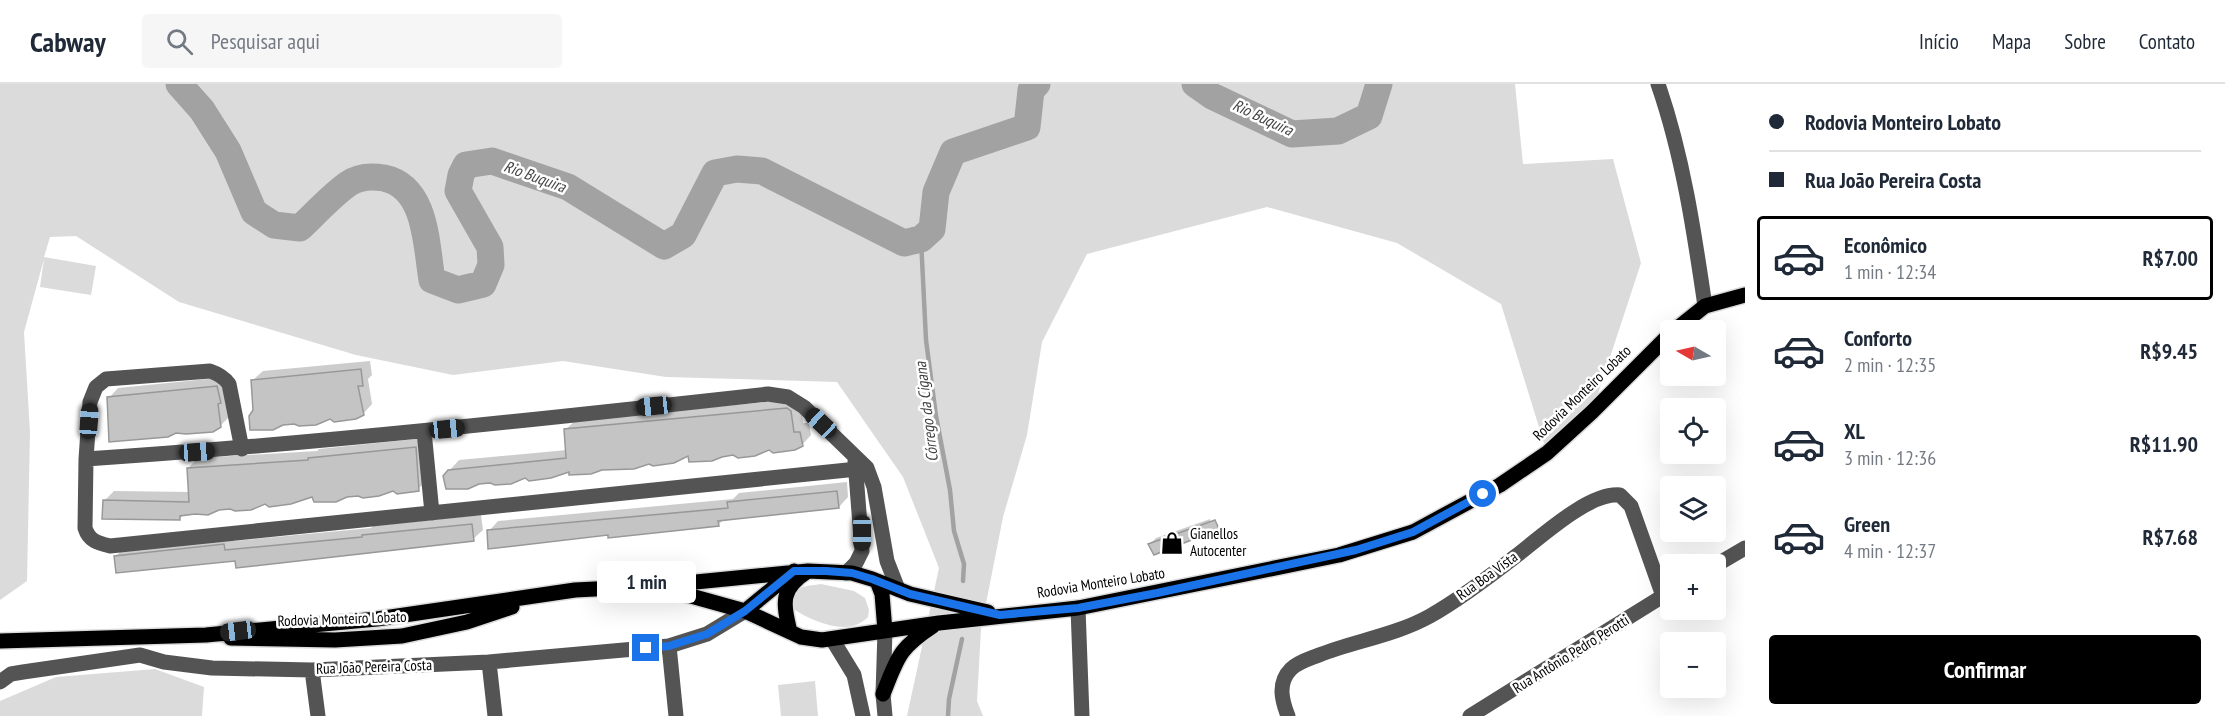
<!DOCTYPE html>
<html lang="pt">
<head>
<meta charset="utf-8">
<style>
  body { margin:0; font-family:"PT Sans Narrow",sans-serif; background:#f6f6f7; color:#1f2937; height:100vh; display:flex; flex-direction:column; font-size:22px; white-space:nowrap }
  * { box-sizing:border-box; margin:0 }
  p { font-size:20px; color:#747a83 }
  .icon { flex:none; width:33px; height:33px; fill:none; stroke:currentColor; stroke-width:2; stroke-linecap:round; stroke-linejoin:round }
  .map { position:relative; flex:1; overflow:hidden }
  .details { display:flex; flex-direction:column; background:#fff; width:480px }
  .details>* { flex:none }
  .banner { display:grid; align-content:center; height:132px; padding:0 24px; background:#fff }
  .needle { width:39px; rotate:279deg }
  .fabs { position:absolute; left:1660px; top:236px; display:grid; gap:12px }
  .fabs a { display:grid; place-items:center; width:66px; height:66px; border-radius:6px; background:#fff; box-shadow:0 6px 24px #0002; font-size:30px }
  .end { position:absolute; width:27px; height:27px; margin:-14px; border:8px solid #1a73e8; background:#fff; box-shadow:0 0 0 3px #fff }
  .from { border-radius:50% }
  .bubble { position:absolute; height:42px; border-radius:6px; background:#fff; box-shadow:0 6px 24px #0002; font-size:20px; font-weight:700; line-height:42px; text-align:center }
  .car { position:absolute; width:18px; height:36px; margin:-18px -9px; border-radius:8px; box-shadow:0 0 4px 2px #0007; background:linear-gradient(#222 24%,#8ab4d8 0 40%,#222 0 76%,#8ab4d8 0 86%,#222 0) }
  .banner b { display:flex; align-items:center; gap:21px; height:57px; font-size:22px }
  .banner b+b { border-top:2px solid #e0e1e3 }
  .banner i { width:15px; height:15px; background:#1f2937 }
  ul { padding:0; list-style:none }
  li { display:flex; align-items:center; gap:18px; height:84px; margin:0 12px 9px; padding:0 12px; border:3px solid transparent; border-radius:6px }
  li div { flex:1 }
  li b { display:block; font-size:22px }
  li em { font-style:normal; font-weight:700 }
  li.active { border-color:#000 }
  li>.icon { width:54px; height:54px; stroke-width:1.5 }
  .action { display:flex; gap:12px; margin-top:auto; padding:12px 24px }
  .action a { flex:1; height:69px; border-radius:6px; background:#000; color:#fff; font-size:24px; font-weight:700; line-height:69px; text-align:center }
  header { display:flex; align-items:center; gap:36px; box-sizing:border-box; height:84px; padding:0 30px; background:#fff; border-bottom:2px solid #e0e1e3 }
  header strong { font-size:28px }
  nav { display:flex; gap:33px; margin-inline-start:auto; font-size:21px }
  .search { width:420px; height:54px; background:#f6f6f7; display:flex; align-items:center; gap:15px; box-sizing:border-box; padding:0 21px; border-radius:6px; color:#747a83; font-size:22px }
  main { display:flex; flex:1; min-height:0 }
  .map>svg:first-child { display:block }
  .green { fill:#dbdbdb }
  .shadow { fill:#0003 }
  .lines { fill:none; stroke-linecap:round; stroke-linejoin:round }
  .stream { stroke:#a2a2a2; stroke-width:4.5 }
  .river { stroke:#a2a2a2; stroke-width:27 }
  .building { fill:#c4c4c4; stroke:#989898; stroke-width:1.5 }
  .major-casing { stroke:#dbdbdb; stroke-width:18 }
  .minor { stroke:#545454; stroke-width:15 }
  .major { stroke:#000; stroke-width:15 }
  .route { stroke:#1a73e8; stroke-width:8 }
  .labels { text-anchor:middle; stroke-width:5; stroke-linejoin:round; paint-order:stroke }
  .street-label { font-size:15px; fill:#000; stroke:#fff }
  .poi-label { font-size:15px; fill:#000; stroke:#fff; text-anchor:start }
  .water-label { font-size:16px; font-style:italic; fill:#434343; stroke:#fff }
</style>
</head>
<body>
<header>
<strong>Cabway</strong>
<div class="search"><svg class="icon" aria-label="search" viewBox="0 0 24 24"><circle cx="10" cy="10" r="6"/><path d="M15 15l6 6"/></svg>Pesquisar aqui</div>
<nav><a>Início</a><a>Mapa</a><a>Sobre</a><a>Contato</a></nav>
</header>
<main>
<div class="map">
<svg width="1745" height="632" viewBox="0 0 1745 632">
  <rect width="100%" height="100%" fill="#fff"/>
  <path class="green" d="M0,0H1515L1523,80L1613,75L1641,179L1592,328L1547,369L1501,220L1397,159L1267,123L1087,170L1042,258L1027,351L1003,433L981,545L977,617L983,632H907L939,484L903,393L837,298L666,293L563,277L453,291L356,271L179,218L76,152L50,153L44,173L96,182L91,211L40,203L44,175L24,248L30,348L27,497L0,516Z
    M821,500L854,507L865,514L869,526L868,533C848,554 813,537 793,525L791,516C800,500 803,503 821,500Z
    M155,585L204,603L202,632H0V617L56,593Z
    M815,597L818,632H781L778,601Z"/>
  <path class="shadow" d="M370,277L372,291L368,295L372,320L363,330L330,334L254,326L253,296L263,287Z
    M227,293L230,332L220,342L109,314L118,304Z
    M797,315L801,317L803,339H809L811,351L802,361L734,370H689L649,378L525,392L449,387L459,376L567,366L566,345L576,336Z
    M425,354L428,395L418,405L314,411L184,430L179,435L104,417L114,407L190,408L188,384L198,374L317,367L319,365Z
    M847,398L848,413L839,423L724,435L718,441L610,449L489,447L498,437L733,415L739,409Z
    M481,431L483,446L473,455L237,475L116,472L125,463L233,451L234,457L371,444L373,442Z
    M1210,435V443L1150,460L1156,454Z"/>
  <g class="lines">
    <path class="stream" d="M921,155L926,256L936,332L950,406L954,447L964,480L963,497
      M948,632L949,615L962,555"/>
    <path class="river" d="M179,0L202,26L228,67L254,128L274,141L300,144C316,129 331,112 348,100C359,92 372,92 384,94C427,103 426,161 432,196L458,206L483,200L491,181L490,163L458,107L461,91L466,81L492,77L568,103L664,162L683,151L715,89L737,85L762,87L904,159L921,155L932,145L936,108L953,68L1027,43L1031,6L1037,0
      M1195,0L1212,12L1292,50L1338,47L1369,32L1379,0"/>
  </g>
  <path class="building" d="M361,285L363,302H358L364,331L356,335L334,338L330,335L316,341L299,342L294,340L283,341L273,346H250L249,332L253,326L251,296Z
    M217,302L221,319L218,320L221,343L213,348L186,350L176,349L168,353L109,358L107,313Z
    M787,324L791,327L794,348H800L803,362L795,366L773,369L769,366L755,372L738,374L733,371L722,373L712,377L689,378L688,372L674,379L653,382L649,380L634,385L602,386L591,390L569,391V388L551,394L529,397L525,394L511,400L495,401L490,399L479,400L468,405H446L443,392L448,386L566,374L564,345Z
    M416,363L419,407L397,410L393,407L379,412L363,414L358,412L347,413L336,418H314L312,413L291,420L269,423L265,420L251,426L235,427L230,425L219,426L208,431L195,430L180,432V436L102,435L103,416L189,418L187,384L308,376V374Z
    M837,407L839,424L718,437L719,442L608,454V451L488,465L487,446L728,424L727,418Z
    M1215,436L1219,445L1154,471L1148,460Z
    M472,440L474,457L236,484L235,477L116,489L114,472L224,460L225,466L362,453V451Z"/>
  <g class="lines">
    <g class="major-casing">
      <path id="major" d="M1675,246L1705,222L1745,211
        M877,497L882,510L885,547
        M655,502L745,527L801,553L822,556L939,539L1078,524L1339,471L1413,448L1500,401L1547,369L1592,328L1671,249
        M745,527L794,487
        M790,548C783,518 780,505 808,487
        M231,554L335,556L402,552L467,538L512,523
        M0,557L206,551L377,535L575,506L655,502L808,487L852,489L872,495L910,510L988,528
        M883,610C898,573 898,565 933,542"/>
    </g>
    <path class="minor" d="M1658,0C1683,72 1694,147 1705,222
      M424,347L432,429
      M242,365L229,300C224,293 219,290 210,287L106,295L96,303L90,318L86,375L85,444C89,457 98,459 110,462L867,384
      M86,375C314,360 541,335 768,310L788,313L804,323L867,384L874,403L887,477L898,505
      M1716,481L1745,464
      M846,489L856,479L862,467L855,377
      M1078,524L1082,632
      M885,547L883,610L885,632
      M832,555L854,591L863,632
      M669,562L676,632
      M489,578L495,632
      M312,586L318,632
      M0,598L11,590L23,588L140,571L164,578L212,584L312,586L489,578L669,562L707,550L745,527
      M1288,632C1282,617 1277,599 1291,585C1298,578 1309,575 1319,571C1355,557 1396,551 1430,532C1460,515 1489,493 1516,472C1541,453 1589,408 1620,411L1631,422L1663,512
      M1470,632L1671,507"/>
    <use href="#major" class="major"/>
  </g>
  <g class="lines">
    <path class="route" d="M646,564L669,562L707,550L745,527L794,487H826L852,489L872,495L910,510L1000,531L1078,524L1157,509L1356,466L1413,448L1483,410"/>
  </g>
  <defs>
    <g id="shop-bare" transform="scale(1.8)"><path d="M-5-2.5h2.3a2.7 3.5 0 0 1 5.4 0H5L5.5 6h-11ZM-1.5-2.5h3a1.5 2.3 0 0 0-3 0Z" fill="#000" stroke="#fff" stroke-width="2.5" paint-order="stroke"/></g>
  </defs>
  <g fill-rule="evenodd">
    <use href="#shop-bare" x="1172" y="459"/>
  </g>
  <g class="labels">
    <g class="street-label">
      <text transform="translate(1582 309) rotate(-44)" y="5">Rodovia Monteiro Lobato</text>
      <text transform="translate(1487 492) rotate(-36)" y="5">Rua Boa Vista</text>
      <text transform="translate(1101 499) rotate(-9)" y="5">Rodovia Monteiro Lobato</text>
      <text transform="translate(342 535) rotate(-2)" y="5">Rodovia Monteiro Lobato</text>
      <text transform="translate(1571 570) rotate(-32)" y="5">Rua Antônio Pedro Perotti</text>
      <text transform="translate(374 583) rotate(-2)" y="5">Rua João Pereira Costa</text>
    </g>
    <g class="poi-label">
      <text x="1190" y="455">Gianellos<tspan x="1190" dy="17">Autocenter</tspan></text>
    </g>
    <g class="water-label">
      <text transform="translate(1263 33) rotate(25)" y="6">Rio Buquira</text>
      <text transform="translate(535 92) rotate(20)" y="6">Rio Buquira</text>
      <text transform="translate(926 328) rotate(-97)" y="6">Córrego da Cigana</text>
    </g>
  </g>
</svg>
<div class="fabs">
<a><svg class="needle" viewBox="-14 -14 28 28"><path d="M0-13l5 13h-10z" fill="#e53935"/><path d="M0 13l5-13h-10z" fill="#747a83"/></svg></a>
<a><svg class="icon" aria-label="locate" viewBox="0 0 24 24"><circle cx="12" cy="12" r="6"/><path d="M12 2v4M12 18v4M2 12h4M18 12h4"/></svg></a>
<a><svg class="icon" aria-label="layers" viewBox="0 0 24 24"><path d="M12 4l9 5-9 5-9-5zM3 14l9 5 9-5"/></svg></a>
<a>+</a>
<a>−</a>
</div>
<i class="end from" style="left:1483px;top:410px"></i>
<i class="end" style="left:646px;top:564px"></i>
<div class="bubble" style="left:597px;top:477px;width:99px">1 min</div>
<i class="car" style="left:654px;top:322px;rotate:264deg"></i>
<i class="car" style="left:89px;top:337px;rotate:4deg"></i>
<i class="car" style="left:821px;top:339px;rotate:313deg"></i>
<i class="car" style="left:447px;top:345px;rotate:84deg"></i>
<i class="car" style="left:197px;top:368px;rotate:86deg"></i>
<i class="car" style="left:862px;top:449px;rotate:180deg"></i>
<i class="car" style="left:238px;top:547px;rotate:263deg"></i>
</div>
<section class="details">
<div class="banner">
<b><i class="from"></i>Rodovia Monteiro Lobato</b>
<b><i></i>Rua João Pereira Costa</b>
</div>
<ul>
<li class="active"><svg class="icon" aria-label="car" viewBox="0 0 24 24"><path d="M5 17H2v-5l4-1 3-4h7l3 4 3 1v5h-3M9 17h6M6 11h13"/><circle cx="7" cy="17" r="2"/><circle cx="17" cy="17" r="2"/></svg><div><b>Econômico</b><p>1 min · 12:34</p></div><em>R$7.00</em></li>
<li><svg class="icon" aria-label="car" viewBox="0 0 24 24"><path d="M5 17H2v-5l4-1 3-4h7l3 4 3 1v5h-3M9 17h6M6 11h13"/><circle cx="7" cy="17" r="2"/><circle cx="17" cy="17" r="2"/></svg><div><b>Conforto</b><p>2 min · 12:35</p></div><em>R$9.45</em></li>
<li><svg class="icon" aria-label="car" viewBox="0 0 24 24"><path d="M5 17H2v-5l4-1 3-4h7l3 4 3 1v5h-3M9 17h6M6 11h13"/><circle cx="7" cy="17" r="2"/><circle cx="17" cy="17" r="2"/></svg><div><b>XL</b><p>3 min · 12:36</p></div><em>R$11.90</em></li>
<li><svg class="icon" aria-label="car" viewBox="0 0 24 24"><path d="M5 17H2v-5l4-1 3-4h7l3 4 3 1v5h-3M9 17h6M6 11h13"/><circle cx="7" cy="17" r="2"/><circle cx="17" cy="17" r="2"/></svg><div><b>Green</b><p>4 min · 12:37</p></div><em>R$7.68</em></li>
</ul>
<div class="action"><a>Confirmar</a></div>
</section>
</main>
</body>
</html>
